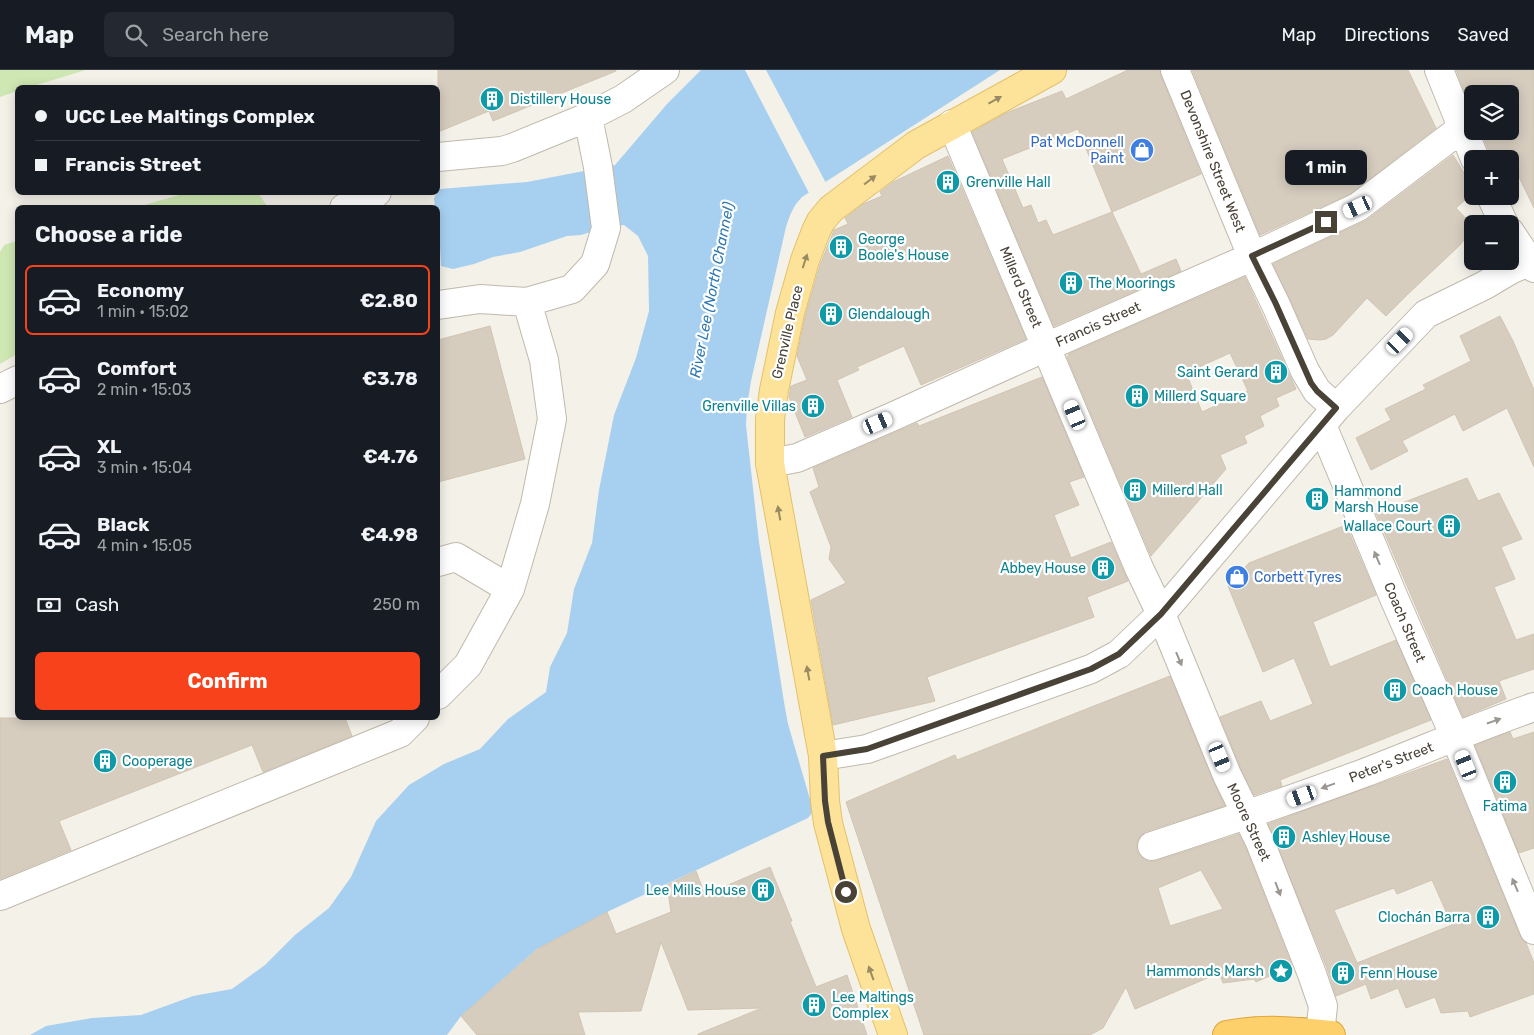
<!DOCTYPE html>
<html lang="en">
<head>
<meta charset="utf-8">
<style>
  body { margin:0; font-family:Rubik,sans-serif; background:#242831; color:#f1f3f6; height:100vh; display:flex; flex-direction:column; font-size:19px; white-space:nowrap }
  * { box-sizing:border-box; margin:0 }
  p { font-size:16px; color:#9ea1a6 }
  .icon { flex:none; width:28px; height:28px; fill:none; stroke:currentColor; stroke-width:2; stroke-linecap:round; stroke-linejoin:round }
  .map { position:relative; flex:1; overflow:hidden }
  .sheet { position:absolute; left:15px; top:135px; width:425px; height:515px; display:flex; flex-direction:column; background:#171b24; border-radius:8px; box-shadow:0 2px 12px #0003 }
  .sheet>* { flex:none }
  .guide { position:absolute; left:15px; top:15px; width:425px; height:110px; border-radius:8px; box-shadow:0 2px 12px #0003; display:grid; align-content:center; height:110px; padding:0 20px; background:#171b24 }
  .fabs { position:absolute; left:1464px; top:15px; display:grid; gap:10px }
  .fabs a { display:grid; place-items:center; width:55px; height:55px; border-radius:8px; background:#171b24; box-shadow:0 2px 12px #0003; font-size:25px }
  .end { position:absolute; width:22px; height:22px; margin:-11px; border:6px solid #484237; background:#fff; box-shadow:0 0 0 2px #fff }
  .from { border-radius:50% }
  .bubble { position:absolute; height:35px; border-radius:8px; background:#171b24; box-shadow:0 2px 12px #0003; font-size:16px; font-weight:700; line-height:35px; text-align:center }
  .car { position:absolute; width:15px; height:30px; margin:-15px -8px; border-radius:6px; box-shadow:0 0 4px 1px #0007; background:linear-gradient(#fff 24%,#345 0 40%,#fff 0 76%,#345 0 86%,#fff 0) }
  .guide b { display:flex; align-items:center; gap:18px; height:48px; font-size:19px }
  .guide b+b { border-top:1px solid #363941 }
  .guide i { width:12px; height:12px; background:#f1f3f6 }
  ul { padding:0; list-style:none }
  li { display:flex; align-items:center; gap:15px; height:70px; margin:0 10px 8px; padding:0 10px; border:2px solid transparent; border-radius:8px }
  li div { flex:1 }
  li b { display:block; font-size:19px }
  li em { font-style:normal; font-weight:700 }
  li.active { border-color:#f8421c }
  li>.icon { width:45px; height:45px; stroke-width:1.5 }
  h2 { padding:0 20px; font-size:22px; line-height:60px }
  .pay { display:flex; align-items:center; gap:12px; height:55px; padding:0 20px; font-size:19px }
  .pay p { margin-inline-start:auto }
  .button { display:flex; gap:10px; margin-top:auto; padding:10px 20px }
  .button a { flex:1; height:58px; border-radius:8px; background:#f8421c; color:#fff; font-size:20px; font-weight:700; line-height:58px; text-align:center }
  header { display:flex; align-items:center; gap:30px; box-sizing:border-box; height:70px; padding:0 25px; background:#171b24; border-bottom:1px solid #363941 }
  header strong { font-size:24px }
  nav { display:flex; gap:28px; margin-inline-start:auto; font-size:18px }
  .search { width:350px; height:45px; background:#242831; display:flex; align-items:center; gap:12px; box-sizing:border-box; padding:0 18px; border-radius:8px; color:#9ea1a6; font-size:19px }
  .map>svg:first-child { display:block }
  .green { fill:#cfe8b3 }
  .water { fill:#a7d0f0 }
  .pier { fill:#f4f1e9 }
  .building { fill:#d6cdbf; stroke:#d1c5b2; fill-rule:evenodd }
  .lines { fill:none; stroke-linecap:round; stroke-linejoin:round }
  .minor-casing { stroke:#c0b9ac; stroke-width:30 }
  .major-casing { stroke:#e3c168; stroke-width:30 }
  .highway-casing { stroke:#dda53b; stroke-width:30 }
  .minor { stroke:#fff; stroke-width:28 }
  .major { stroke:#fde399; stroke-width:28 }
  .highway { stroke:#fdd06c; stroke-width:28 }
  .oneway { fill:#998a63 }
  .oneway2 { fill:#9a9791 }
  .route { stroke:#484237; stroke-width:6 }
  .labels { text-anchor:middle; stroke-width:4.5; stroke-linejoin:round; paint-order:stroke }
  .culture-label { font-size:14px; fill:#0d838f; stroke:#fff; text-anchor:start }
  .shop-label { font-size:14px; fill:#366cbe; stroke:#fff; text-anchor:end }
  .street-label { font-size:14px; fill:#484237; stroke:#fff }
  .water-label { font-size:15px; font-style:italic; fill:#307ab4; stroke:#fff }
</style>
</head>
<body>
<header>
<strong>Map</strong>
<div class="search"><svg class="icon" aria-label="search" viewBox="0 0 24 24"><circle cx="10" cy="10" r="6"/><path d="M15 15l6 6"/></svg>Search here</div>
<nav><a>Map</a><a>Directions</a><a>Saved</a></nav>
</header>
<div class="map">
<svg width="1534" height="965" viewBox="0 0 1534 965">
  <rect width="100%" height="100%" fill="#f4f1e9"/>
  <path class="green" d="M0,0H86L30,17L18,18L17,21L0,27Z
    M190,122L258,123L268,137H137Z
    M17,171V284L0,294V182L4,175Z"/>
  <path class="water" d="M701,0H1000L802,127C793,136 790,145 786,157L751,311L747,336L746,355L759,472L784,632L788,654L812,736V743L808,748L607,842L537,879L461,946L447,965H30L46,956L92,948L141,945L193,926L232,919L265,895L295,865L329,838L351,807L376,751L409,715L444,694L480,679L508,649L546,622L550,597L567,563L574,519L592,473L599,420L614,345L636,288L649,241L648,186L638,166L624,155L604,158L581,165L567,166L520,182L493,187L474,194L453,199L441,196L438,138L435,137L434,128L440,119L527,112L615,95L667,34Z"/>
  <path class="pier" d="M745,0H766L826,113L809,123Z"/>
  <path class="building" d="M438,0H616V1L493,51L489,41L438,62Z
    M1128,0H1160L1161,6L1201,104L1112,142L1141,204L1176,189L1181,201L1054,256L972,62L1006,43L1062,21L1066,29ZM1078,59L1112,142L1053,165L1046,150L1038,153L1031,135L1023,138L1002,89Z
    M1192,0H1408L1436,58L1350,124L1260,165Z
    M1456,0H1534V138L1517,103L1510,106V89H1492L1481,61H1510V24H1472V40Z
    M1453,85L1472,116V124L1456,138L1472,155V160L1459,176L1407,225L1386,246L1367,228L1333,265L1326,269L1320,270L1308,269L1273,194L1367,150Z
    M948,86L1026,269L921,315L904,276L857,297L859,300L837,310L852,347L805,367L789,327L791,316L807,310L797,286L805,247L820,195L834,160L848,154L845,148L863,134L882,126L880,122L893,112Z
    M1245,207L1296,319L1276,328L1279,336L1260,346L1264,356L1244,366L1247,373L1220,385L1226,399L1151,486L1067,287L1069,284ZM1230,283L1248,321L1202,342L1186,303Z
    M1500,246L1513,271L1534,320V397L1507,338L1463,361L1455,344L1402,371L1408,381L1371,400L1356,368L1391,350L1385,339L1426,319L1423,315L1471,291L1460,266Z
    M490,256L525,389L438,412V270Z
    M1042,307L1084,407L1069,412L1079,435L1054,445L1071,488L1111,472L1128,511L1087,527L1094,547L927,607L935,631L833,655L811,530L846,513L829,489L831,477L810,422L819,417L813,398L917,353L919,356Z
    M1467,408L1478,431L1499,423L1522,469L1501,477L1515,509L1494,517L1516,570L1534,564V599L1499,611L1506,629L1463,647L1376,443Z
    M1346,455L1376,525L1313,552L1330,597L1396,570L1431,650L1280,710L1282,716L1254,725L1241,699L1220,647L1261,631L1270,651L1313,634L1294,588L1263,602L1228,516L1249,493Z
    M1170,606L1213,711L1225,736L1147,761L1141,765L1137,772V781L1141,787L1148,791H1156L1239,764L1246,778L1292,896L1256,912L1254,909L1223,913L1219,903L1135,939L1126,917L1103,958L1090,965H924L846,732L955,685L957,690ZM1201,800L1223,839L1170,856L1158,818Z
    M0,648H345L352,666L263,702L252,675L59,751L71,780L0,809Z
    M1510,662L1513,669L1534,662V778L1519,783L1475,675Z
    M1447,689L1520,866L1526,873L1534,893V924L1470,947L1468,941L1441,943L1435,927L1406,938L1398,918L1371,929L1366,914L1336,926L1327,898L1268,754ZM1432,810L1452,855L1357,893L1334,840L1394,818L1397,824Z
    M770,797L792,851L790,852L816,917L847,905L867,965H698V964L762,938L688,940L661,872L641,941L578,942L585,965H477L461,946L539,878L607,842L616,864L671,842L667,815L696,801L705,825Z"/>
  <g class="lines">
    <g class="minor-casing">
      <path id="minor" d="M1175,0L1252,186L1275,233L1305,301L1317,321L1336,338
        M1439,0L1475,89
        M952,54L1139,498L1161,544L1227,705L1260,772L1312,904L1323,936L1320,964
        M438,87L502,81L512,78L588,47L623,29L665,0
        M1491,126L1504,154
        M344,138L371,128L377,122
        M1510,162L1534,198
        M438,235L480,229L527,232L572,219L595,194L606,158L598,97L588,47
        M0,319L18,310
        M1322,355L1394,528L1455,667L1534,860
        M770,393L797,388L894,346L1046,277L1247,189L1358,137L1462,58
        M438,492L456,487L510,519
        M438,625L468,595L510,519L535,434L552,349L544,290L527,232
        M823,686L867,679L1091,599L1119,584L1161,544L1336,338L1426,244L1485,215L1512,199L1534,190
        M1152,776C1223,753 1294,729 1364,703C1421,681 1476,657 1534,637
        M0,826L400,663L415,648"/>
    </g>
    <g class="major-casing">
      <path id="major" d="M893,965L856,859L828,753L825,731L823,686L770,393V349L774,320L790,243L805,190L816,161L821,151L831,139L916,75L1052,0"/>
    </g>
    <g class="highway-casing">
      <path id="highway" d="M1227,965C1262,958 1296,961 1331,965"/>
    </g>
    <use href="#minor" class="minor"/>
    <use href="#major" class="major"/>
    <use href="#highway" class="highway"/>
  </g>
  <defs><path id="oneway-solid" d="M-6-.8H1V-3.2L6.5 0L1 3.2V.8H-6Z" transform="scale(1.25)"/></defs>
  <g class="oneway">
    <use href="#oneway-solid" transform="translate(995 30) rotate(-29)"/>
    <use href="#oneway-solid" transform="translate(870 110) rotate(-37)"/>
    <use href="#oneway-solid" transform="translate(805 191) rotate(-72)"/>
    <use href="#oneway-solid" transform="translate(779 443) rotate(-100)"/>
    <use href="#oneway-solid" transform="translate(808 603) rotate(-100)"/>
    <use href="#oneway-solid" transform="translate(871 903) rotate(-110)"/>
  </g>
  <g class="oneway2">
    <use href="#oneway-solid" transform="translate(1377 488) rotate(-113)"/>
    <use href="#oneway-solid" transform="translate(1179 589) rotate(67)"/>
    <use href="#oneway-solid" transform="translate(1494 651) rotate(-19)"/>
    <use href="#oneway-solid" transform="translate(1328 716) rotate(160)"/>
    <use href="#oneway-solid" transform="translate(1515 815) rotate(-113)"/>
    <use href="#oneway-solid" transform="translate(1278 819) rotate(69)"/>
  </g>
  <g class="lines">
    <path class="route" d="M846,822L828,752L825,731L823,686L867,679L1091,599L1119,584L1161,544L1336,338L1317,321L1311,313L1275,232L1252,186L1326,152"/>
  </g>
  <defs>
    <g id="building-disc" transform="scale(1.25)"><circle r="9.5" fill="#0f9aa8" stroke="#fff"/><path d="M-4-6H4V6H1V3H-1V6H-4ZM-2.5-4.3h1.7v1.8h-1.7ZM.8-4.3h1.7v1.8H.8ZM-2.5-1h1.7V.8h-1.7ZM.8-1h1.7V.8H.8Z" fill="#fff"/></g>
    <g id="shop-disc" transform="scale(1.25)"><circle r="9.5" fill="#3f7fe0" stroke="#fff"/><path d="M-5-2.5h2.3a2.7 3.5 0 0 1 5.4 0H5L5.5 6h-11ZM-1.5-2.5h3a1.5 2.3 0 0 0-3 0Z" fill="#fff"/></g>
    <g id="sight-disc" transform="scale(1.25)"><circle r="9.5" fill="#0f9aa8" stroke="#fff"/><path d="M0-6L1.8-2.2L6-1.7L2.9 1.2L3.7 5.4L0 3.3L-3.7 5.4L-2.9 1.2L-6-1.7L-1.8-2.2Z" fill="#fff"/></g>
  </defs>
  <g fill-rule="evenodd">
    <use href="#building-disc" x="492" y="29"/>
    <use href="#shop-disc" x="1142" y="80"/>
    <use href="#building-disc" x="948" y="112"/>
    <use href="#building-disc" x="841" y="177"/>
    <use href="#building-disc" x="1071" y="213"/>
    <use href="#building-disc" x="831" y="244"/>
    <use href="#building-disc" x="1276" y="302"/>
    <use href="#building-disc" x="1137" y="326"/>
    <use href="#building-disc" x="813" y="336"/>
    <use href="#building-disc" x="1135" y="420"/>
    <use href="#building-disc" x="1317" y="429"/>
    <use href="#building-disc" x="1449" y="456"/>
    <use href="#building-disc" x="1103" y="498"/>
    <use href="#shop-disc" x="1237" y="507"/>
    <use href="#building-disc" x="1395" y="620"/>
    <use href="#building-disc" x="105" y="691"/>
    <use href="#building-disc" x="1505" y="712"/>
    <use href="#building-disc" x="1284" y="767"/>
    <use href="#building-disc" x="763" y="820"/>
    <use href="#building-disc" x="1488" y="847"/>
    <use href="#sight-disc" x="1281" y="901"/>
    <use href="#building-disc" x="1343" y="903"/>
    <use href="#building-disc" x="814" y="935"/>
  </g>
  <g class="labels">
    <g class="culture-label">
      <text x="510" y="34">Distillery House</text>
      <text x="966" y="117">Grenville Hall</text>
      <text x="858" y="174">George<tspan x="858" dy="16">Boole's House</tspan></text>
      <text x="1088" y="218">The Moorings</text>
      <text x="848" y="249">Glendalough</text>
      <text x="1258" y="307" text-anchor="end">Saint Gerard</text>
      <text x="1154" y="331">Millerd Square</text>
      <text x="796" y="341" text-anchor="end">Grenville Villas</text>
      <text x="1152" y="425">Millerd Hall</text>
      <text x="1334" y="426">Hammond<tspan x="1334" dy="16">Marsh House</tspan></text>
      <text x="1432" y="461" text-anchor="end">Wallace Court</text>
      <text x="1086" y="503" text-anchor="end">Abbey House</text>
      <text x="1412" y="625">Coach House</text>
      <text x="122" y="696">Cooperage</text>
      <text x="1505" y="741" text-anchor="middle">Fatima</text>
      <text x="1302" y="772">Ashley House</text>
      <text x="746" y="825" text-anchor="end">Lee Mills House</text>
      <text x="1470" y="852" text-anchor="end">Clochán Barra</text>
      <text x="1264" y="906" text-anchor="end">Hammonds Marsh</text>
      <text x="1360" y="908">Fenn House</text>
      <text x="832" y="932">Lee Maltings<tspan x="832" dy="16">Complex</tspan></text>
    </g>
    <g class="shop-label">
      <text x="1124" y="77">Pat McDonnell<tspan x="1124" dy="16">Paint</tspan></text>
      <text x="1254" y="512" text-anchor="start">Corbett Tyres</text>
    </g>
    <g class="street-label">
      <text transform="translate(1213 91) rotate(68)" y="5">Devonshire Street West</text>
      <text transform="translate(1021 217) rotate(67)" y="5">Millerd Street</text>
      <text transform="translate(1098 254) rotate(-24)" y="5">Francis Street</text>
      <text transform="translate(787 262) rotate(-77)" y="5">Grenville Place</text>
      <text transform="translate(1405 552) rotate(67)" y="5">Coach Street</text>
      <text transform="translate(1391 692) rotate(-21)" y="5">Peter's Street</text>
      <text transform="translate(1249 752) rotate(65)" y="5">Moore Street</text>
    </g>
    <g class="water-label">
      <text transform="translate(712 220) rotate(-79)" y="5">River Lee (North Channel)</text>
    </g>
  </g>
</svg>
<div class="fabs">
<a><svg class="icon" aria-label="layers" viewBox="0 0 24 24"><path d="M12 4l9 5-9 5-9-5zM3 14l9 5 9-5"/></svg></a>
<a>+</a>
<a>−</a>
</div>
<i class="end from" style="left:846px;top:822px"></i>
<i class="end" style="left:1326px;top:152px"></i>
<div class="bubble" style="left:1285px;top:80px;width:82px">1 min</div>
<i class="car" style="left:1358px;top:137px;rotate:245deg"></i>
<i class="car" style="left:1400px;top:271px;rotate:44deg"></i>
<i class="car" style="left:1075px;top:345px;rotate:337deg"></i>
<i class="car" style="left:878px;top:353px;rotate:67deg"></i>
<i class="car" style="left:1220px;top:687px;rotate:157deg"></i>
<i class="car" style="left:1466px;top:695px;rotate:338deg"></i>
<i class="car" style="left:1302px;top:726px;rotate:250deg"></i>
<div class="guide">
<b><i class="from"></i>UCC Lee Maltings Complex</b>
<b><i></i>Francis Street</b>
</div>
<section class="sheet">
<h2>Choose a ride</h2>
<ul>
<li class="active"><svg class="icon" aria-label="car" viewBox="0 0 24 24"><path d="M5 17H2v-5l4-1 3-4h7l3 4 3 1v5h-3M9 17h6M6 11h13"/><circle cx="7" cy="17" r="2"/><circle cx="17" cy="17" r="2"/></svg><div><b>Economy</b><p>1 min · 15:02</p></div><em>€2.80</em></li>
<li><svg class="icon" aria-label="car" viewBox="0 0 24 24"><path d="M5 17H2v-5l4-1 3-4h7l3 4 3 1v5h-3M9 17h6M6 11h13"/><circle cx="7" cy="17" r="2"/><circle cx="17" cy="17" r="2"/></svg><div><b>Comfort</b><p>2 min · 15:03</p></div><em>€3.78</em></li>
<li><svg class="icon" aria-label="car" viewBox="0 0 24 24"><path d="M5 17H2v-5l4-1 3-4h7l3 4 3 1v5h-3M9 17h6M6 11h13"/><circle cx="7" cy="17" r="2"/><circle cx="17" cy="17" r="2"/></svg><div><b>XL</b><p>3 min · 15:04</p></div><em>€4.76</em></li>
<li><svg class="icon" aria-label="car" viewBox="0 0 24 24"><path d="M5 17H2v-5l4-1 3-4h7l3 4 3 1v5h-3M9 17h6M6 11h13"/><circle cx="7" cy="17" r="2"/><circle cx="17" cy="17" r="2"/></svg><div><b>Black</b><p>4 min · 15:05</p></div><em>€4.98</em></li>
</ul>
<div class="pay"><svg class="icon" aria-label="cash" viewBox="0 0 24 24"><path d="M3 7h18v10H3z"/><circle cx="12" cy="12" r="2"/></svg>Cash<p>250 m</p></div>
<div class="button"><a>Confirm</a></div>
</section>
</div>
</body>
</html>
